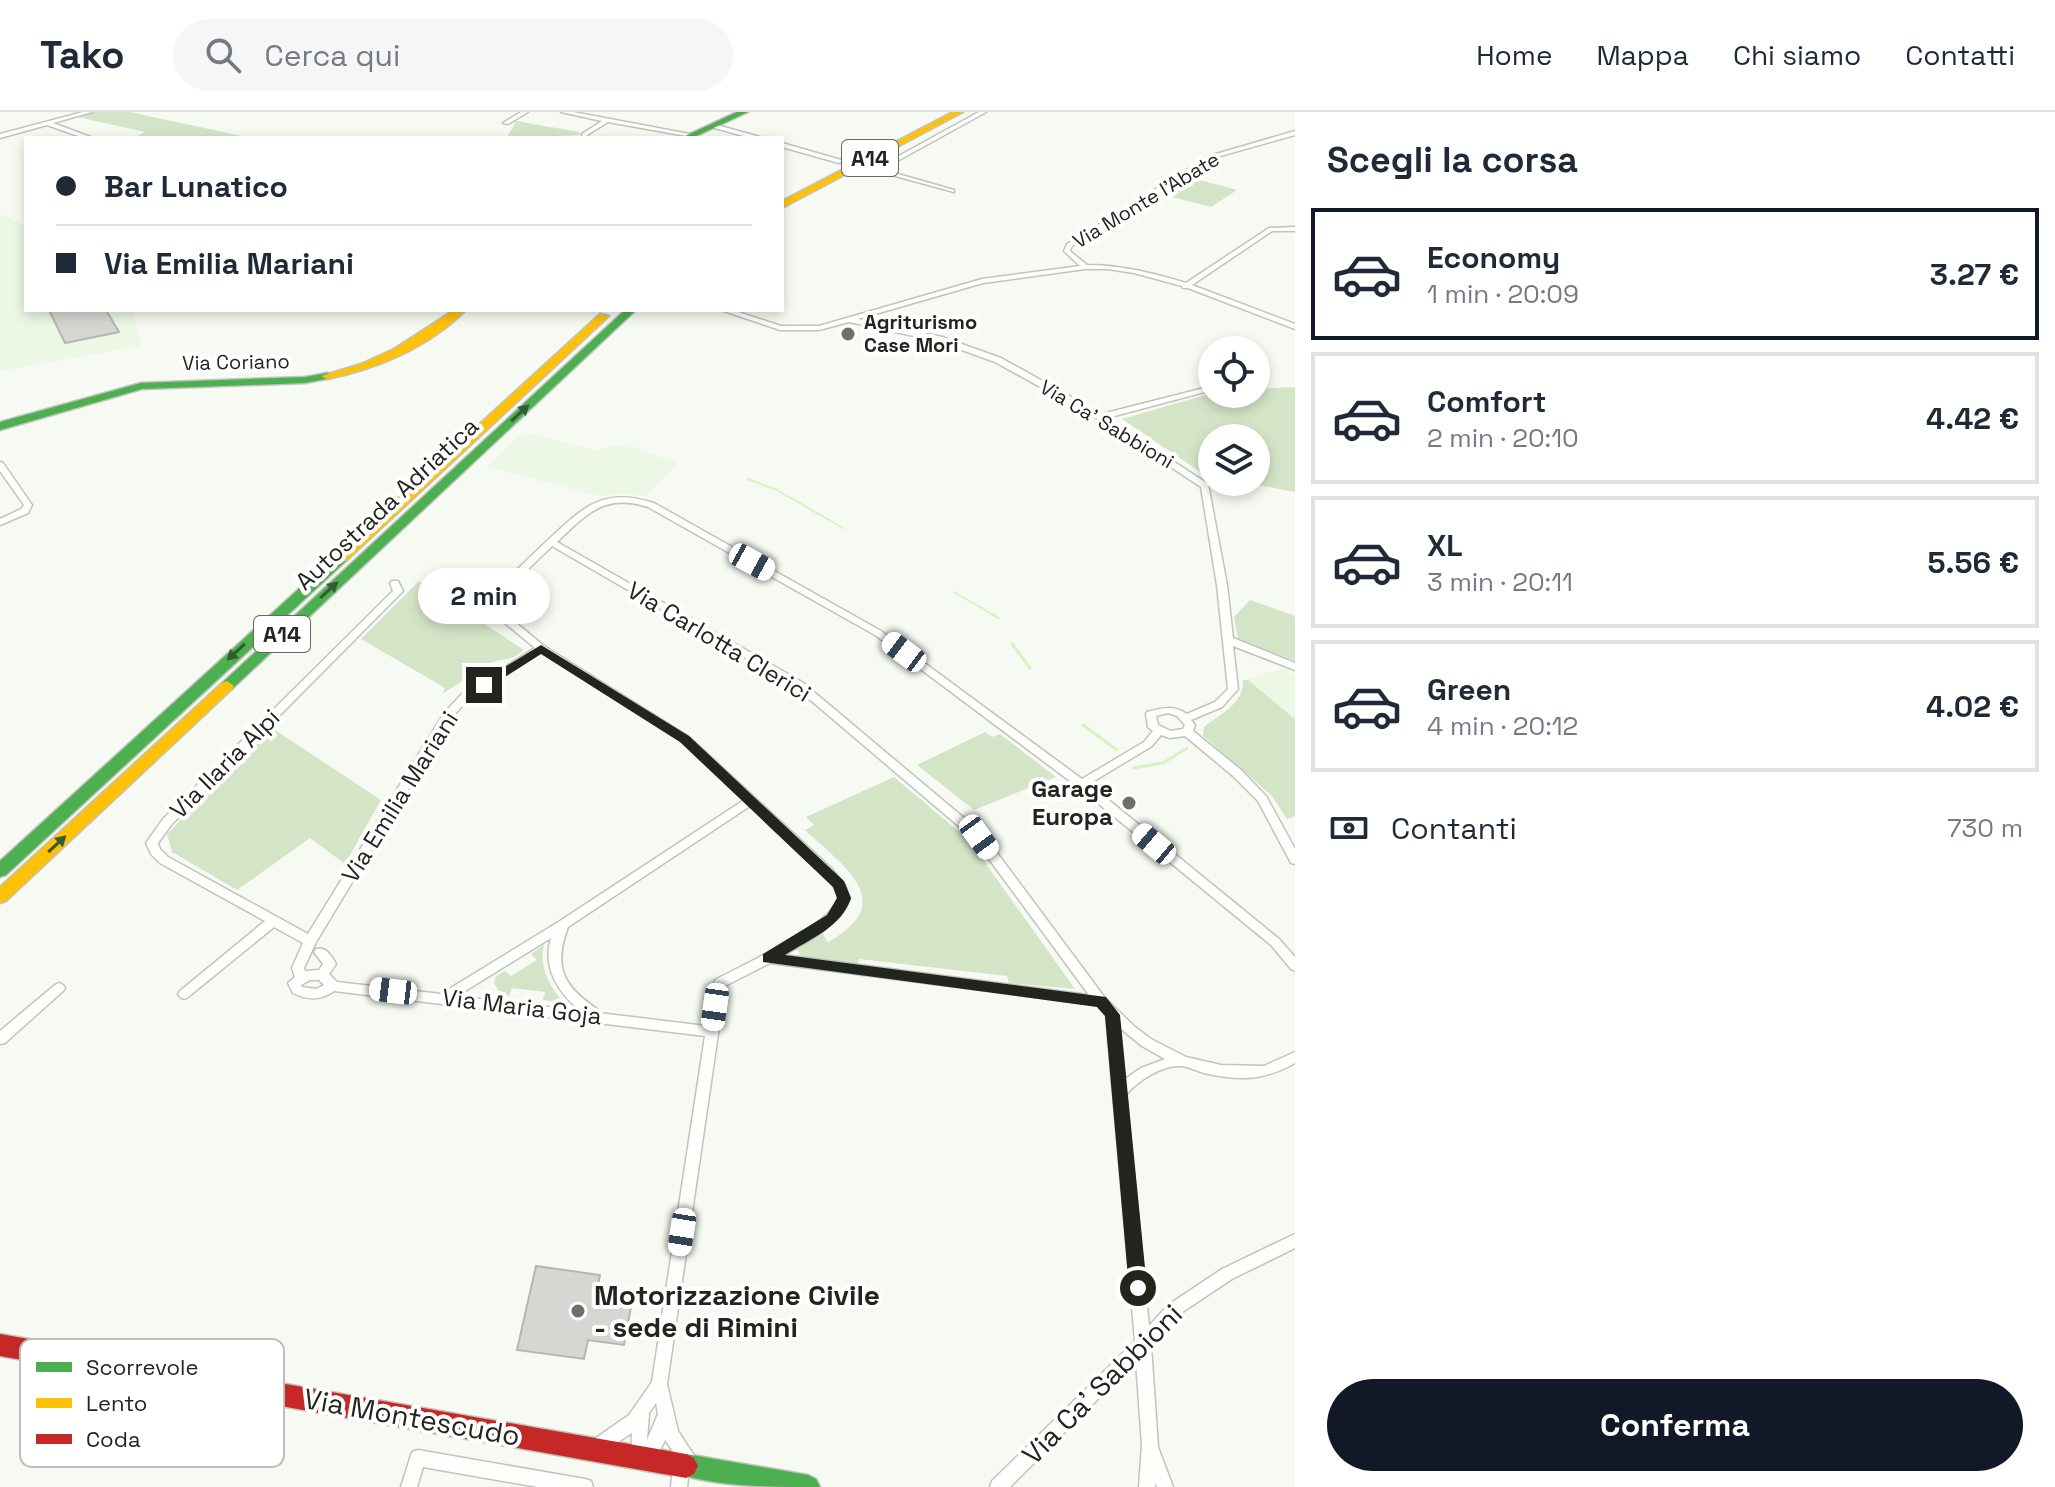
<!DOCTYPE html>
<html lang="it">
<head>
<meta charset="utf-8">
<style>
  body { margin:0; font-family:"Space Grotesk",sans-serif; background:#f6f6f7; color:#1f2937; height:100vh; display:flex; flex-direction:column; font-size:30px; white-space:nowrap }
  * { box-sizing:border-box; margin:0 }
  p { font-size:26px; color:#747a83 }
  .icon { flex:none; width:44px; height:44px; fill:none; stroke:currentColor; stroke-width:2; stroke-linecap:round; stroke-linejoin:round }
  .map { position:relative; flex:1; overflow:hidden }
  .sheet { display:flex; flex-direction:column; background:#fff; width:760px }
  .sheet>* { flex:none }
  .banner { position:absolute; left:24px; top:24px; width:760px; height:176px; border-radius:0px; box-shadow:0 4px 12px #0003; display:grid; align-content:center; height:176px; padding:0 32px; background:#fff }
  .fabs { position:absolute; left:1198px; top:224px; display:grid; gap:16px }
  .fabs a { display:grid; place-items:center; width:72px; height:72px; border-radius:50%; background:#fff; box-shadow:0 4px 12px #0003; font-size:40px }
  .end { position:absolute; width:36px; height:36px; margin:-18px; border:10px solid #21251e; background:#fff; box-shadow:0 0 0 4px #fff }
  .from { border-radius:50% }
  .bubble { position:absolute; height:56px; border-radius:28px; background:#fff; box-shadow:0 4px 12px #0003; font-size:26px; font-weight:700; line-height:56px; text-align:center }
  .car { position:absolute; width:24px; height:48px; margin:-24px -12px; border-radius:10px; box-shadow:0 0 6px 2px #0007; background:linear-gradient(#fff 24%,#345 0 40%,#fff 0 76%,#345 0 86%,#fff 0) }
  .banner b { display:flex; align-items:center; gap:28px; height:76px; font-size:30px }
  .banner b+b { border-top:2px solid #e0e1e3 }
  .banner i { width:20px; height:20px; background:#1f2937 }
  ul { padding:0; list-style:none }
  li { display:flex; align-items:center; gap:24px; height:132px; margin:0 16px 12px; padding:0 16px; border:4px solid #e0e1e3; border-radius:0px }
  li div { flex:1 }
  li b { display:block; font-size:30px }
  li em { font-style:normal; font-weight:700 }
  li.selected { border-color:#111827 }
  li>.icon { width:72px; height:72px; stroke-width:1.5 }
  h2 { padding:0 32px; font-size:36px; line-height:96px }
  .pay { display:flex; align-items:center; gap:20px; height:88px; padding:0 32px; font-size:30px }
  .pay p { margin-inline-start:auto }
  .button { display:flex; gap:16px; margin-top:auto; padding:16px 32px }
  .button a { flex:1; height:92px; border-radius:48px; background:#111827; color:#fff; font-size:32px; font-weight:700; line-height:92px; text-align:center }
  header { display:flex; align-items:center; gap:48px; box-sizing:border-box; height:112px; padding:0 40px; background:#fff; border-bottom:2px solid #e0e1e3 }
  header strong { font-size:38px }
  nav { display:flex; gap:44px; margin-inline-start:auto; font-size:28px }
  .search { width:560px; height:72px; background:#f6f6f7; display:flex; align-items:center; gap:20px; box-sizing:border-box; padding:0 28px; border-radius:44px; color:#747a83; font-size:30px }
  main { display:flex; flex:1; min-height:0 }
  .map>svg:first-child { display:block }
  .built { fill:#edf7e5 }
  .green { fill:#d4e5c7 }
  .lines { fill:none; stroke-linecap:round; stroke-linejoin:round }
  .stream-far1 { stroke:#d8f2c2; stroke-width:2 }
  .stream { stroke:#d8f2c2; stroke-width:3 }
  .building { fill:#d5d8d2; stroke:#b4b7b1; stroke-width:2 }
  .street-tunnel { stroke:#cbcfc8; stroke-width:6; stroke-dasharray:6 3; stroke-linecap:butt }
  .street-casing { stroke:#c0c4bd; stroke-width:3 }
  .fast-casing { stroke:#c0c4bd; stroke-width:3 }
  .slow-casing { stroke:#c0c4bd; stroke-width:3 }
  .jam-casing { stroke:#c0c4bd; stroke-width:3 }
  .street { fill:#fefefd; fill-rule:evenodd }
  .fast { fill:#4caf50; fill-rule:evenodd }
  .slow { fill:#ffc107; fill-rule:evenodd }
  .jam { fill:#c62828; fill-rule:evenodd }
  .oneway { fill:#325c32 }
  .route { fill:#21251e }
  .poi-dot { fill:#6c7068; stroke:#fff; stroke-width:3 }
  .labels { text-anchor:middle; stroke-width:8; stroke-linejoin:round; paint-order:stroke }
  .far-street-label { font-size:20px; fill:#21251e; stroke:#fff }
  .far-poi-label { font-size:20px; font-weight:bold; fill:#21251e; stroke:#fff; text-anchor:start }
  .shield { fill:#fff; stroke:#646662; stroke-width:2 }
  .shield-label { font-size:22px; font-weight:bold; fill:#21251e }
  .street-label { font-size:24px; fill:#21251e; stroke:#fff }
  .poi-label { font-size:24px; font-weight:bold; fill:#21251e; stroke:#fff; text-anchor:end }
  .near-poi-label { font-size:28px; font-weight:bold; fill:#21251e; stroke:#fff; text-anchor:start }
  .near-street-label { font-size:28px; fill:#21251e; stroke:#fff }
  .key { fill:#fff; stroke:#bcbebc; stroke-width:2 }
  .key-label { font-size:22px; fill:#21251e }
</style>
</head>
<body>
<header>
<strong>Tako</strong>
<div class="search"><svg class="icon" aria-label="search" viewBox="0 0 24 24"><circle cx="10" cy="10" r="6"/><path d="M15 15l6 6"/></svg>Cerca qui</div>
<nav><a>Home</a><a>Mappa</a><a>Chi siamo</a><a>Contatti</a></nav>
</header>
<main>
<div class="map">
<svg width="1295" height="1375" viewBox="0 0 1295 1375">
  <rect width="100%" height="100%" fill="#f6faf2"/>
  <path class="built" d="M0,102L26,114V198H133L141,234L0,259Z
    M524,320L593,338L626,332L677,351L646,385L623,381L599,384L487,355Z
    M1284,556L1295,563V607L1248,568Z"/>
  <path class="green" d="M95,0H130L251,26H146L138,24L145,20L78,5Z
    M516,9L579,20V23L507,26Z
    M1189,65L1237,78L1211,95L1161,82Z
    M1295,275V380L1243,370H1256V326H1212V364L1205,363L1122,307L1212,281L1256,282V277Z
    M419,469L524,538L514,545L493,550L442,582L445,576L361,527Z
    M1250,488L1295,504V549L1238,527L1234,505Z
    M1243,568H1248L1295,607V704L1287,707L1272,684L1203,624L1204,615C1219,602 1244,593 1243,568Z
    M272,616L381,688L345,752L310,726L237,778L172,740L167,722Z
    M985,620L992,625L1000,622L1056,665L974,698L917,653Z
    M894,665L969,728L1075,877L1009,871L1007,864L859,847L858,852L803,845L799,841L798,837L822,821L828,830C900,790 843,754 805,718L814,713L806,705Z
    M544,832C539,857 548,872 564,891L543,888L545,880L512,876L509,884L498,878L494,871L496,864L505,859L511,864L537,848L531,842Z"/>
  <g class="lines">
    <path class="stream-far1" d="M748,367L777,378L843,416
      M954,480L997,505"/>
    <path class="stream" d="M994,503L998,506
      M1012,532L1030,556
      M1083,613L1117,638
      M1133,656L1163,651L1187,636"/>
  </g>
  <path class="building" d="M49,198H106L119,220L65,231Z
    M536,1154L600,1163L597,1179L633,1184L624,1233L588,1228L584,1247L517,1238Z"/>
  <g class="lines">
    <path class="street-tunnel" d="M839,49L862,54"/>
    <g class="street-casing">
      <path id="street" d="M83,0H92L53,11L93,26H84L47,13L0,26V22Z
        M521,0H528L508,12L503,11Z
        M561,0H573L695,23L692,25L608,10L587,23L589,26H583L582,22L602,9Z
        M979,0H986L890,53L877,56L954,78V80L859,54L862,52L872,54L886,51Z
        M713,12L760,25L761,26H751L711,15Z
        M1295,19V23L1213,46L1072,134L1070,139L1087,153C1121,153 1153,161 1186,171L1269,116L1295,115V119H1272L1192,173L1295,212V217L1188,176H1183L1182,174L1134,161L1108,157H1085L983,171L858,207L942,225L1001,246L1102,302L1212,274V278L1107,306L1208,372L1227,473L1233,526L1295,551V558L1233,534L1238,577L1222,595L1191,608L1195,613L1193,619L1241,658L1266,684L1295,737V752L1291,751L1258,689L1233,664L1185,624L1170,626L1161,623L1152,634L1089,672L1279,827L1295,845V859L1291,857L1271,833L1078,675L875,523L648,395C605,381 586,402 557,430L802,570L983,722L1105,886L1135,915L1151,927L1186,945L1221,953L1264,954L1295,940V951C1263,969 1239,969 1204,961C1197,959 1187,954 1180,954C1162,953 1137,969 1126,983L1149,1214L1168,1193L1222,1157L1295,1122V1136L1232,1167L1178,1203L1151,1234L1158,1335L1173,1375H1157L1155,1371V1375H1139L1142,1333L1136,1249L1010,1375H990L992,1369L1135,1229L1106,903L1097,893L770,851L725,874L667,1272L678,1319L699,1351L697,1357L689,1358L687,1375H671L673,1353L675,1347L678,1346L665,1328C661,1338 653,1350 643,1354L636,1352C632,1341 631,1332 632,1321L596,1344L590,1342L588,1336L590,1330L629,1303L652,1270L705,924L334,879C320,889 307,888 293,881L288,871L295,865L292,856L303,831L274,815L188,885L184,887L180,885L178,882L180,879L265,809L160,751L151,742L146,731L163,707L393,479L390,471L392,469H398L403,479L401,481L171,713L158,731L160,737L168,745L308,822L444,601L461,583L535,536L494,502L495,484L504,470C519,456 534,441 549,427C585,394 603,375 654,391L881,519L1082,667L1144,630L1153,619L1148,615L1146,602L1147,600C1162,596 1174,593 1187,602L1215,590L1228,577L1217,473L1201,375L1098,307L995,250L937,229L849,210L819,218H780L721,198H732L781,214H819L982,167L1080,154L1064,139L1067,132L1209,44ZM552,434L794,574L975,728L1089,883L784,843C809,829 838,814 850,787L845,773L832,757L689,625L544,534L504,501L505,484L511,474ZM541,540L681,629L744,688L560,809L441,882L337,870L329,862L336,852C332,844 325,834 316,837L314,840L323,852L319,858L305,859L304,856L316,830L452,605L469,587ZM1168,601L1177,604L1185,613L1183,617L1171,619L1158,613L1156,604ZM750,694L829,769C833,773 838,779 838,785C838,810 737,856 715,868L706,914L599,901L597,897C563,874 553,855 568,815ZM551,826C542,855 558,881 581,899L457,884ZM310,868H319L324,873L316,877L302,875L301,873ZM1120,916L1142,934L1165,947L1141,956L1125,967ZM656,1291L658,1302L647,1328L649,1301Z
        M782,31L841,48L842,49L839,51L782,35Z
        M0,350L3,351L32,393L28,401L0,413V407L21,397L24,393L0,359Z
        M59,871L63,873L65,876L63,879L5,931L0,932V919L55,873Z
        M418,1338L585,1367L591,1369L593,1375H538L423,1355L417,1375H401L412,1340Z"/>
    </g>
    <g class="fast-casing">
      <path id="fast" d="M737,0H748L692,26H681Z
        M625,198H636L232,577H222L220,574L222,571Z
        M327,261L331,262V266L305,271L142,277L0,318V310L141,271L305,265Z
        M341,442L348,446L346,449L6,763L0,765V749L336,443Z
        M686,1342L808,1363L816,1367L820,1375C774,1375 721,1375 678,1362L674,1354L678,1346Z"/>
    </g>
    <g class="slow-casing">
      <path id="slow" d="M953,0H963L782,96V89Z
        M454,198H466C429,235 377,257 327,267L321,264L361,252L394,237Z
        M600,202L609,204L346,449H336V443Z
        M227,569L234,574L232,577L6,789L0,791V775L222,571Z"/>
    </g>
    <g class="jam-casing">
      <path id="jam" d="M0,1222L686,1342L694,1346L698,1354L694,1362L686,1366L0,1244Z"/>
    </g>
    <use href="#street" class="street"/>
    <use href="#fast" class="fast"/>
    <use href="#slow" class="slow"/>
    <use href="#jam" class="jam"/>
  </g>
  <defs><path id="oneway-solid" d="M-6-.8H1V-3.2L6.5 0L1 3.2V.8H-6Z" transform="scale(2)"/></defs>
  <g class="oneway">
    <use href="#oneway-solid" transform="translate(520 301) rotate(-43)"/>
    <use href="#oneway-solid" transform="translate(329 478) rotate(-43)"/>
    <use href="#oneway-solid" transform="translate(236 540) rotate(137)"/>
    <use href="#oneway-solid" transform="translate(57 732) rotate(-43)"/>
  </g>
  <path class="route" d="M541,533L689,624L844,769L851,786C842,815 810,827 785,843L1106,885L1120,903L1147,1176L1144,1181H1132L1129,1176L1105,904L1097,895L763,850V842L827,803L837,786L833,775L680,630L541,542L489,575H480V570Z"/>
  <g class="poi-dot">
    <circle cx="848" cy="222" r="8"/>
    <circle cx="1129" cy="691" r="8"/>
    <circle cx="578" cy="1199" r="8"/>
  </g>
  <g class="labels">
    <g class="far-street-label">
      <text transform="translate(1146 88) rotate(-31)" y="7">Via Monte l'Abate</text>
      <text transform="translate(236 250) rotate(-1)" y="7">Via Coriano</text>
      <text transform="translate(1107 312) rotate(31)" y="7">Via Ca' Sabbioni</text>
    </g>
    <g class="far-poi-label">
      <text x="864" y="217">Agriturismo<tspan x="864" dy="23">Case Mori</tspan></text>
    </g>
    <g class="shield">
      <rect x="842" y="28" width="56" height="36" rx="6"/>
      <rect x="254" y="504" width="56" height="36" rx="6"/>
    </g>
    <g class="shield-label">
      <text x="870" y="54">A14</text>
      <text x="282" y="530">A14</text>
    </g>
    <g class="street-label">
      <text transform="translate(387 392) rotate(-43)" y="8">Autostrada Adriatica</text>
      <text transform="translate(719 530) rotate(31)" y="8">Via Carlotta Clerici</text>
      <text transform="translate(225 652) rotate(-45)" y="8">Via Ilaria Alpi</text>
      <text transform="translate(400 685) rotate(-58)" y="8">Via Emilia Mariani</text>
      <text transform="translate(522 895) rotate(7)" y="8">Via Maria Goja</text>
    </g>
    <g class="poi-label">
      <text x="1113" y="685">Garage<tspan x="1113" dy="28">Europa</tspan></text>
    </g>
    <g class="near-poi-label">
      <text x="594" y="1193">Motorizzazione Civile<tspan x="594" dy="32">- sede di Rimini</tspan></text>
    </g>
    <g class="near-street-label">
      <text transform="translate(1102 1272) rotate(-45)" y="10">Via Ca' Sabbioni</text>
      <text transform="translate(412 1305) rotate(10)" y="10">Via Montescudo</text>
    </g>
  </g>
  <rect x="20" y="1227" width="264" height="128" rx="12" class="key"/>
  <rect x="36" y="1250" width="36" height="10" fill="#4caf50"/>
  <rect x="36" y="1286" width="36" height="10" fill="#ffc107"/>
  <rect x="36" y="1322" width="36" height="10" fill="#c62828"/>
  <g class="key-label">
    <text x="86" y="1263">Scorrevole</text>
    <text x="86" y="1299">Lento</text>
    <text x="86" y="1335">Coda</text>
  </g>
</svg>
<div class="fabs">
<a><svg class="icon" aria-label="locate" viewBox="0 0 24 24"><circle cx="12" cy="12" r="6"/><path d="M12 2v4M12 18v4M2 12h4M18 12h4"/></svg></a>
<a><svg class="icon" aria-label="layers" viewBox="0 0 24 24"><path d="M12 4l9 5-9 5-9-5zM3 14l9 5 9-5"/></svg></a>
</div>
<i class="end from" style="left:1138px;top:1176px"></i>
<i class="end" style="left:484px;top:573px"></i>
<div class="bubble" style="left:418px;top:456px;width:132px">2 min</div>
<i class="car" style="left:752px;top:450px;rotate:119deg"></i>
<i class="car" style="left:904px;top:540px;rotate:307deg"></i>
<i class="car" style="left:979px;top:725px;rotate:144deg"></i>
<i class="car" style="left:1154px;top:732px;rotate:310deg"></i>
<i class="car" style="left:393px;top:879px;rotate:277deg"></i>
<i class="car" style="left:715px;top:895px;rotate:188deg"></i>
<i class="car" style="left:682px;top:1120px;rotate:189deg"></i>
<div class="banner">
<b><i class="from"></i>Bar Lunatico</b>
<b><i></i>Via Emilia Mariani</b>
</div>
</div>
<section class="sheet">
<h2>Scegli la corsa</h2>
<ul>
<li class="selected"><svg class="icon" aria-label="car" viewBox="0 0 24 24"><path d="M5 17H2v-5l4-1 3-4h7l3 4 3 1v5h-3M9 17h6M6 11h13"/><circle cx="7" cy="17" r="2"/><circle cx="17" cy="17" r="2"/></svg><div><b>Economy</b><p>1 min · 20:09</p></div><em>3.27 €</em></li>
<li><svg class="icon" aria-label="car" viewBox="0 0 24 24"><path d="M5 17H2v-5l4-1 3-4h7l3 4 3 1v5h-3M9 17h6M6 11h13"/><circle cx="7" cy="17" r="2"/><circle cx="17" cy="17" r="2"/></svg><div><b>Comfort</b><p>2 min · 20:10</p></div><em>4.42 €</em></li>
<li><svg class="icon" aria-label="car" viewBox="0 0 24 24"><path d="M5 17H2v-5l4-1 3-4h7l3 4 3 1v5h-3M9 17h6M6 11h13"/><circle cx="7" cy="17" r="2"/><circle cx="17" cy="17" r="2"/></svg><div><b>XL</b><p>3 min · 20:11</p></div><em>5.56 €</em></li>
<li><svg class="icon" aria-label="car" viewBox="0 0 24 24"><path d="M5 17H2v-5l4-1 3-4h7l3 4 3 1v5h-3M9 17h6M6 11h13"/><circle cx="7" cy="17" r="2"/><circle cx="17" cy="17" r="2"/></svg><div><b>Green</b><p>4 min · 20:12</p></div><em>4.02 €</em></li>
</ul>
<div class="pay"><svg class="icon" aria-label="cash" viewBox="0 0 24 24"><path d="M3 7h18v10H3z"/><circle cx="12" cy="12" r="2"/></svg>Contanti<p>730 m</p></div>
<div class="button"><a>Conferma</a></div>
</section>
</main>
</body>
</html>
